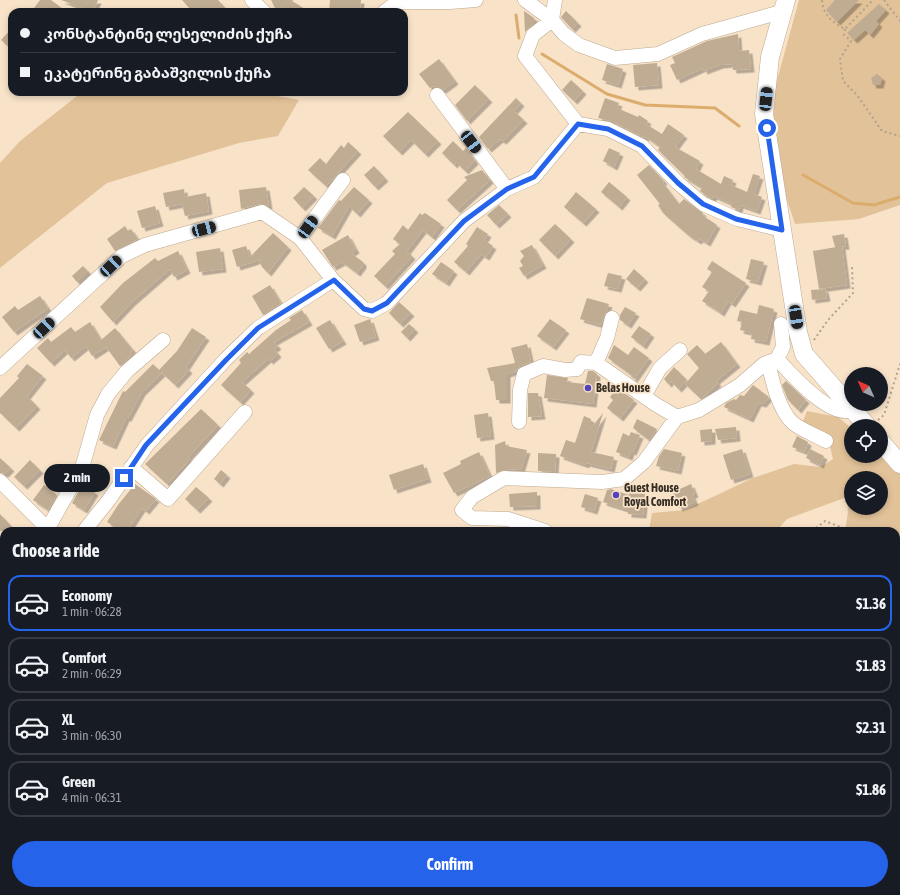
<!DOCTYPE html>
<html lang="en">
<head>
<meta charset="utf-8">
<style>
  body { margin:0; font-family:"Asap Condensed","Noto Sans Georgian",sans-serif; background:#20242c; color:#f1f3f6; height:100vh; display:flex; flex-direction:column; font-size:15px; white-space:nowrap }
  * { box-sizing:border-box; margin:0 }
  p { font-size:13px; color:#9ea1a6 }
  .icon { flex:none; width:22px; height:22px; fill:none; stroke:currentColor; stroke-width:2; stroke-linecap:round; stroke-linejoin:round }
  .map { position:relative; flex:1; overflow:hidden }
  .drawer { position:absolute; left:0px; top:527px; width:900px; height:368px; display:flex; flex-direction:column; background:#171b24; border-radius:12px 12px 0 0; box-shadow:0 2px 6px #0003 }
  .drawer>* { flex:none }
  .hud { position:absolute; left:8px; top:8px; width:400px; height:88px; border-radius:12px; box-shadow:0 2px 6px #0003; display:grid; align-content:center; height:88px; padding:0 12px; background:#171b24 }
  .needle { width:26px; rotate:315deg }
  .fabs { position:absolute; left:844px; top:367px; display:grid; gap:8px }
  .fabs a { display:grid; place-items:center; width:44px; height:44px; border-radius:50%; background:#171b24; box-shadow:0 2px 6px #0003; font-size:20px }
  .end { position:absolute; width:18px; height:18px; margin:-9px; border:5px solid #2563eb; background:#fff; box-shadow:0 0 0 2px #fff }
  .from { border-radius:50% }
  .bubble { position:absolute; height:28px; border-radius:14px; background:#171b24; box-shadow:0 2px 6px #0003; font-size:13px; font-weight:700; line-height:28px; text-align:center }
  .car { position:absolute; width:12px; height:24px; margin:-12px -6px; border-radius:5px; box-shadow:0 0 3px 1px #0007; background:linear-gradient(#222 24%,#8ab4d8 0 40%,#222 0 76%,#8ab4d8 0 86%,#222 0) }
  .hud b { display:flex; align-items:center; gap:14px; height:38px; font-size:15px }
  .hud b+b { border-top:1px solid #363941 }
  .hud i { width:10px; height:10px; background:#f1f3f6 }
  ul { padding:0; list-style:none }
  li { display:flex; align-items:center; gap:12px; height:56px; margin:0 8px 6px; padding:0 4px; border:2px solid #363941; border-radius:12px }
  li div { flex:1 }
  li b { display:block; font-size:15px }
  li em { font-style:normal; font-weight:700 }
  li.on { border-color:#2563eb }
  li>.icon { width:36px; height:36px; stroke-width:1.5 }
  h2 { padding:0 12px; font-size:18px; line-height:48px }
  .button { display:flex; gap:8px; margin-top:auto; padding:8px 12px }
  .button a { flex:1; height:46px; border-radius:24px; background:#2563eb; color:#fff; font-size:16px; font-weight:700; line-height:46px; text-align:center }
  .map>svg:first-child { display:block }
  .built { fill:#f3d9b9 }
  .green { fill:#e2c299; fill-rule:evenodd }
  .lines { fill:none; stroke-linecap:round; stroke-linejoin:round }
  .stream { stroke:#dcac6d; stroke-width:3 }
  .building { fill:#bfac93; filter:url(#shadow) }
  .minor-casing { stroke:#bca88f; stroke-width:15 }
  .major-casing { stroke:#bca88f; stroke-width:19 }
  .path { stroke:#b2a28d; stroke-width:2; stroke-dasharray:2 3; stroke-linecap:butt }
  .minor { stroke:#fff; stroke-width:14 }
  .major { stroke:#fff; stroke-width:18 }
  .route { stroke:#2563eb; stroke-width:5 }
  .poi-dot { fill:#5342b9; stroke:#f8e3c9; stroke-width:1.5 }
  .labels { text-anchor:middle; stroke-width:3.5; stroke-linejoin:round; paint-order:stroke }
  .poi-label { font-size:12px; font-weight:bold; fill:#362e24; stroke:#f8e3c9; text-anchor:start }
</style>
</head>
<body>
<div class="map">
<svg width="900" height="895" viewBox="0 0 900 895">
  <defs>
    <filter id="shadow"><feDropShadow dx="3.5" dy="3.5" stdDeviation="0" flood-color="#0004"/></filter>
  </defs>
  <rect width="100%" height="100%" fill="#f8e3c9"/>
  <path class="built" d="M262,891H348L355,895H255Z"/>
  <path class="green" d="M799,0H900V205L859,219L795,224L781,182L773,122V95Z
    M82,92H256L299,100L278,136L239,143L107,183L0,268V163L20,141Z
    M807,411L838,417L851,428V456H881V453L900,474V727L896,725V531H845L848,512L847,497L787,519L776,531H649L652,513L685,510L753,478L794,464L821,467L833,459L828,438L802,424ZM851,478H881V508H851Z
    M679,891H788L784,895H684Z"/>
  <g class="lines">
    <path class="stream" d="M516,15L519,38
      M542,54L607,94L645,105L715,108L739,126
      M803,175L853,203L874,205L900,197"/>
  </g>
  <path class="building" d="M40,0H51L67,12H31Z
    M61,0H98L93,12Z
    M182,0H218L229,12H193Z
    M271,0H294L292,1L310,12H292L283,6L276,10Z
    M330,0H361L360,12H329Z
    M835,0H859L837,22L826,10Z
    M879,4L886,10L876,21L879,24L870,35L865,30L854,40L847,33Z
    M524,11L534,18V23L525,32Z
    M566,11L578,23L572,29L561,17Z
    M12,28V50L1,40Z
    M738,34L739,51L749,50L751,69L733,70L732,64L720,65L704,71L703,68L677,80L670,65L675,63L672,57L707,41Z
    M439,59L455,81L443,90L434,86L430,88L419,74Z
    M657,63L659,85L635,87L633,65Z
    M607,64L623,69L618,85L602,80Z
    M877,74L882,78L880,85H873L871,78Z
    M571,80L583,91L574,101L562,90Z
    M475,85L489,99L467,121L455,105Z
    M516,98L521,103L514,111L524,120L503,141L500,139L488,149L479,137Z
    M605,98L619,103L617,108L638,117L639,115L648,121L646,124L662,134L668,124L684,135L675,147L700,161L696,169L721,184L724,176L733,180L731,185L747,192L753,174L760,176L754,194L762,197L757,211L740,205L739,210L731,207L732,204L714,196L712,199L708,197L700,191L702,188L684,177L685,176L658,150L660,147L646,137L645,138L612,121L598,118Z
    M408,112L438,141L425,154L411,140L399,152L383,136Z
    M453,141L463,151L466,148L475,161L465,171L456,162L454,165L442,153Z
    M348,142L358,151L326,186L308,170L320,158L326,164L341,145L344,148Z
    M609,148L620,153L614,167L603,161Z
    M649,165L664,181L662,182L679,204L684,199L703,213L702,215L717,225L707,243L700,239L698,241L688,235L663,213L658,205L660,204L637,175Z
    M374,166L385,178L375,187L364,175Z
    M482,170L490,180L457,210L447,200L467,180L464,177Z
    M609,182L627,197L619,207L601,192Z
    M266,187L269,206L260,204L241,209L239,190Z
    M304,187L314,196L302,208L293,198Z
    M354,187L369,200L357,214L349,206L332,236L318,228L339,200L341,201Z
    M184,189L185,197L206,193L209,211L185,216L182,204L166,207L163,193Z
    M576,192L596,209L583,223L564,207Z
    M499,205L508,214L496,225L487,215Z
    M155,206L160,223L142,228L137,211Z
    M420,213L422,215L425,213L441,224L432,237L423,230L407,251L412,256L385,286L374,276L395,254L392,251L400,244L393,239L403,225L408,230Z
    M555,224L571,239L555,256L539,240Z
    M125,226L128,231L131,229L138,239L115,251L107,239Z
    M477,227L488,234L484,240L493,246L486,257L481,254L466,272L454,262L468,246L466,244Z
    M273,233L288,247L268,273L262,267L259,260L237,267L232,250L246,246L250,257Z
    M844,234L846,246L835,247L832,236Z
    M348,235L356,250L351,253L363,262V265L357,273L342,262L333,267L322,250Z
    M532,245L543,265L524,276L519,268L523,266L520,261L524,256L520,251Z
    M842,246L847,285L819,289L813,251Z
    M220,248L223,269L199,272L196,252Z
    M178,251L187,270L174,277L170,269L132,302L113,322L100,307L123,283L155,258L158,261Z
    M751,259L764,262L758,282L746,279Z
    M712,261L746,283L732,304L728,301L721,313L702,301L709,291L702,287L712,272L707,269Z
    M441,262L454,271L446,283L432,274Z
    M83,266L88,271L77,282L72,276Z
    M634,269L645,279L637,288L626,279Z
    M608,273L622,276L618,289L604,286Z
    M270,285L281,303L263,315L252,296Z
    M825,289L827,298L812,300L811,290Z
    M40,296L48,308L14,332L2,317L15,306L18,310Z
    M587,298L609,304L601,325L580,319Z
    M399,302L411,313L400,324L389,313Z
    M759,305L774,309L766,342L751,339L752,333L740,330L742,322L737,321L740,310L757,314Z
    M625,307L636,313L628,325L620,320V315Z
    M302,310L309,322L274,342L278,346L274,349L278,354L270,361L268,359L242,382L251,390L240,402L221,385L241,363L239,360L247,352L249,354L276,330L291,320L289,318Z
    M370,319L376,337L360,342L354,325Z
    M550,319L566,330L553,347L537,336Z
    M330,320L343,341L329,349L316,328Z
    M90,322L101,340L115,328L133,350L130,352L132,355L120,366L106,347L92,356L86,346L71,358L65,350L51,363L37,348L48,338L51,342L71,327L75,332Z
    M409,324L415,329L407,338L401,332Z
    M639,326L651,334L643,346L631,337Z
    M192,328L206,337L186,367L189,370L175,385L159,370L177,351Z
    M721,342L737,364L716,381L718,383L701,399L685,384L699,368L687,354L697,345L705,354Z
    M527,344L531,362L520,366L516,371L507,374V400H496L494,381H491L487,368L515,363L511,348Z
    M614,345L628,355L634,347L649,358L634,379L630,376L634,377L608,358Z
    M27,364L43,376L27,396L37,406L16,428L0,413V398L19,378L17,376Z
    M153,364L162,373L142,392L128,418H126L113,446L99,440L123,391L125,392Z
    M674,367L687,380L678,389L671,381L668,384L664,379Z
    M588,371H593L597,374L593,404L544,398L547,375L568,378L567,382L585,384Z
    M786,381L806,400L798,410L788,400L782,385Z
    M753,385L769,397L763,404L758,403L750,419L724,407L726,403L734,399L736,400L740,395L744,396Z
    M617,388L634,400L620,418L607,408L613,400L610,397Z
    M528,393H538L542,416L528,417Z
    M201,409L218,425L188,457L190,459L167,484L145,464Z
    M488,413L491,436L477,438L474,415Z
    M603,413L591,452L614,457L611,469L586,463V465L560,456L566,440L575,443L584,416L591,419V428Z
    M637,419L657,429L649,440L633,428Z
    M736,427L737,438L718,440L715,429Z
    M712,429V441L701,442L700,430Z
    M631,432L640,435L633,452L631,451L629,457L616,452L623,433L629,436Z
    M797,436L808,442L805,452L792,447Z
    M505,441L506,446L527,450L521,470L510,469L496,473L495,445Z
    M664,449L682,453L678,471L656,466L659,456Z
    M742,449L750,474L731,480L723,455Z
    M810,449L824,456L820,465L806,458Z
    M479,452L490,476L454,493L443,473L461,464L460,461Z
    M538,453L556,454L555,472L538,471Z
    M0,458L11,468L5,474L0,473Z
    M30,460L40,470L24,486L14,477Z
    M423,464L428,479L394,490L389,475Z
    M221,470L227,475L220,484L214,479Z
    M83,484L95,492L84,510L72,503Z
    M135,484L156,499L146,511L142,508L127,531H121L107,522L118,505Z
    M691,484L695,494L692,495L695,502L679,508L673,492Z
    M44,485L57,495L48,510L33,500Z
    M196,487L209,498L197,510L185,499Z
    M611,489L629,495V493L645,494L643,515L628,514V510L603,502L607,490Z
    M537,492V506L510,507L509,494Z
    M585,494L598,498L594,511L581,507Z
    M0,514L16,531H0Z"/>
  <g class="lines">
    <g class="minor-casing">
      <path id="minor" d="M252,0L264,12
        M525,0L552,20L555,0
        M384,12L397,2H450L476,0
        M781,12L702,34L658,54L615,58L579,45L564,34L552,20L533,35L525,56L578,124L608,129L642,146L678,183L703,204L737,219L782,230
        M437,95L507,189
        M300,238L343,180
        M777,359C791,374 830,419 852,410
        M777,359L783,347L781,324
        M768,362C772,380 779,411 793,423C801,430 816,435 826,441
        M596,363L607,338L612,318
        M0,368L122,256L145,245L262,212L300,238L333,280L364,309L372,311L387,303L464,221L507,189L534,177L578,124
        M644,396L660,368L680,350
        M519,422L520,390L524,374L543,366L565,370L577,369L581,362L596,363L655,404L677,417
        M131,467L168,499L245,412
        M0,481L50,531
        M48,528L82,468L97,415L108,394L127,371L163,340
        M84,531L108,501L147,445L226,359L258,328L333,280
        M545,531L508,519L472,518L462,510L472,497L504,478L602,482L624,479L644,462L677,417L699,410L740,385L764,364L777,359
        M0,838L4,842
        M896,847V851
        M36,891L39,895
        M175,891L177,895
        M288,891L294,895
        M59,895V891
        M258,895L263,891
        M600,895L602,891
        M790,895L794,891
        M806,895L810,891
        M847,895L851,891
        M879,895L881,891"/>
    </g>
    <g class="major-casing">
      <path id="major" d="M786,0L770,57L764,114L798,332L804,354L867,426
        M881,442L900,464"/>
    </g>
    <path class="path" d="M822,0C823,15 832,22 845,29L873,0
      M884,0L900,21
      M845,29L844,35L851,41L840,59L843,81L857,95L882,131L900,136
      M814,340L828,320L853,293L852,267
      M878,420L884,415L900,364
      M812,531L825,521L851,531"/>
    <use href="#minor" class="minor"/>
    <use href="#major" class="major"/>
  </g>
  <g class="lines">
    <path class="route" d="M124,478L146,445L226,360L258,328L334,280L364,309L372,311L387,303L464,221L507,189L534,177L578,124L608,129L642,146L678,183L703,204L736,219L782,230L767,128"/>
  </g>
  <g class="poi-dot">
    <circle cx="588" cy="388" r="4"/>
    <circle cx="616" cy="495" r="4"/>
  </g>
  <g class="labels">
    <g class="poi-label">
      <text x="596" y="392">Belas House</text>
      <text x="624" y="492">Guest House<tspan x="624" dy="14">Royal Comfort</tspan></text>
    </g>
  </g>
</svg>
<div class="fabs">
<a><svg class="needle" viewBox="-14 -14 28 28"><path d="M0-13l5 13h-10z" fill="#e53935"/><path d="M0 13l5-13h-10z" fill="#9ea1a6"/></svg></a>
<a><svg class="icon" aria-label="locate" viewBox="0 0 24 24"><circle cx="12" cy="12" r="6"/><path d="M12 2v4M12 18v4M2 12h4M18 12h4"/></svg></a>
<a><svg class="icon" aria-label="layers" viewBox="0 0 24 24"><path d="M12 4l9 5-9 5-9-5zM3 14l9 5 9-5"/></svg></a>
</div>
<i class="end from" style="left:767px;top:128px"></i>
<i class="end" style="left:124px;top:478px"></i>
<div class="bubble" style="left:44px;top:464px;width:66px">2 min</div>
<i class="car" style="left:766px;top:99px;rotate:6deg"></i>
<i class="car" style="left:471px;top:142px;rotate:143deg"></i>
<i class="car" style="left:308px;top:227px;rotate:36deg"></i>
<i class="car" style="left:204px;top:229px;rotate:75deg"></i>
<i class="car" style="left:111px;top:266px;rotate:47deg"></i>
<i class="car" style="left:796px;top:317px;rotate:171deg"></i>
<i class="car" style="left:44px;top:328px;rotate:47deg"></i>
<div class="hud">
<b><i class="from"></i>კონსტანტინე ლესელიძის ქუჩა</b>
<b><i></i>ეკატერინე გაბაშვილის ქუჩა</b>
</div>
<section class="drawer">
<h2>Choose a ride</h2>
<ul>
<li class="on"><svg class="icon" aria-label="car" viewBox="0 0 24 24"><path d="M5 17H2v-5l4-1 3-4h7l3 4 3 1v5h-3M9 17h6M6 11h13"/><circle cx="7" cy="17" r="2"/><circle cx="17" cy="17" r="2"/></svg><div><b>Economy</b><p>1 min · 06:28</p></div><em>$1.36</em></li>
<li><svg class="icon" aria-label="car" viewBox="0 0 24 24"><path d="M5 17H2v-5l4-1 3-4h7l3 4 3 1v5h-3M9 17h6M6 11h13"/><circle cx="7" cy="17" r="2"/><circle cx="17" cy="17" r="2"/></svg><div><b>Comfort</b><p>2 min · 06:29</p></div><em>$1.83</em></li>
<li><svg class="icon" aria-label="car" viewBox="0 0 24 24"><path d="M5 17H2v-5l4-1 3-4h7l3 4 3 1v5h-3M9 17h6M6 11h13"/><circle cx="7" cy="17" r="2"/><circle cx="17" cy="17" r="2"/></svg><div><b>XL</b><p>3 min · 06:30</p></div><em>$2.31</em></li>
<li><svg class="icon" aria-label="car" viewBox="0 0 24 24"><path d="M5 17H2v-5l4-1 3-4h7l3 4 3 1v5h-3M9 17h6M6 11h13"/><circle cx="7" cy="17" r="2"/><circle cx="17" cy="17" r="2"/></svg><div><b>Green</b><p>4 min · 06:31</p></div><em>$1.86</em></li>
</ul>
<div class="button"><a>Confirm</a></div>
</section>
</div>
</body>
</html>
